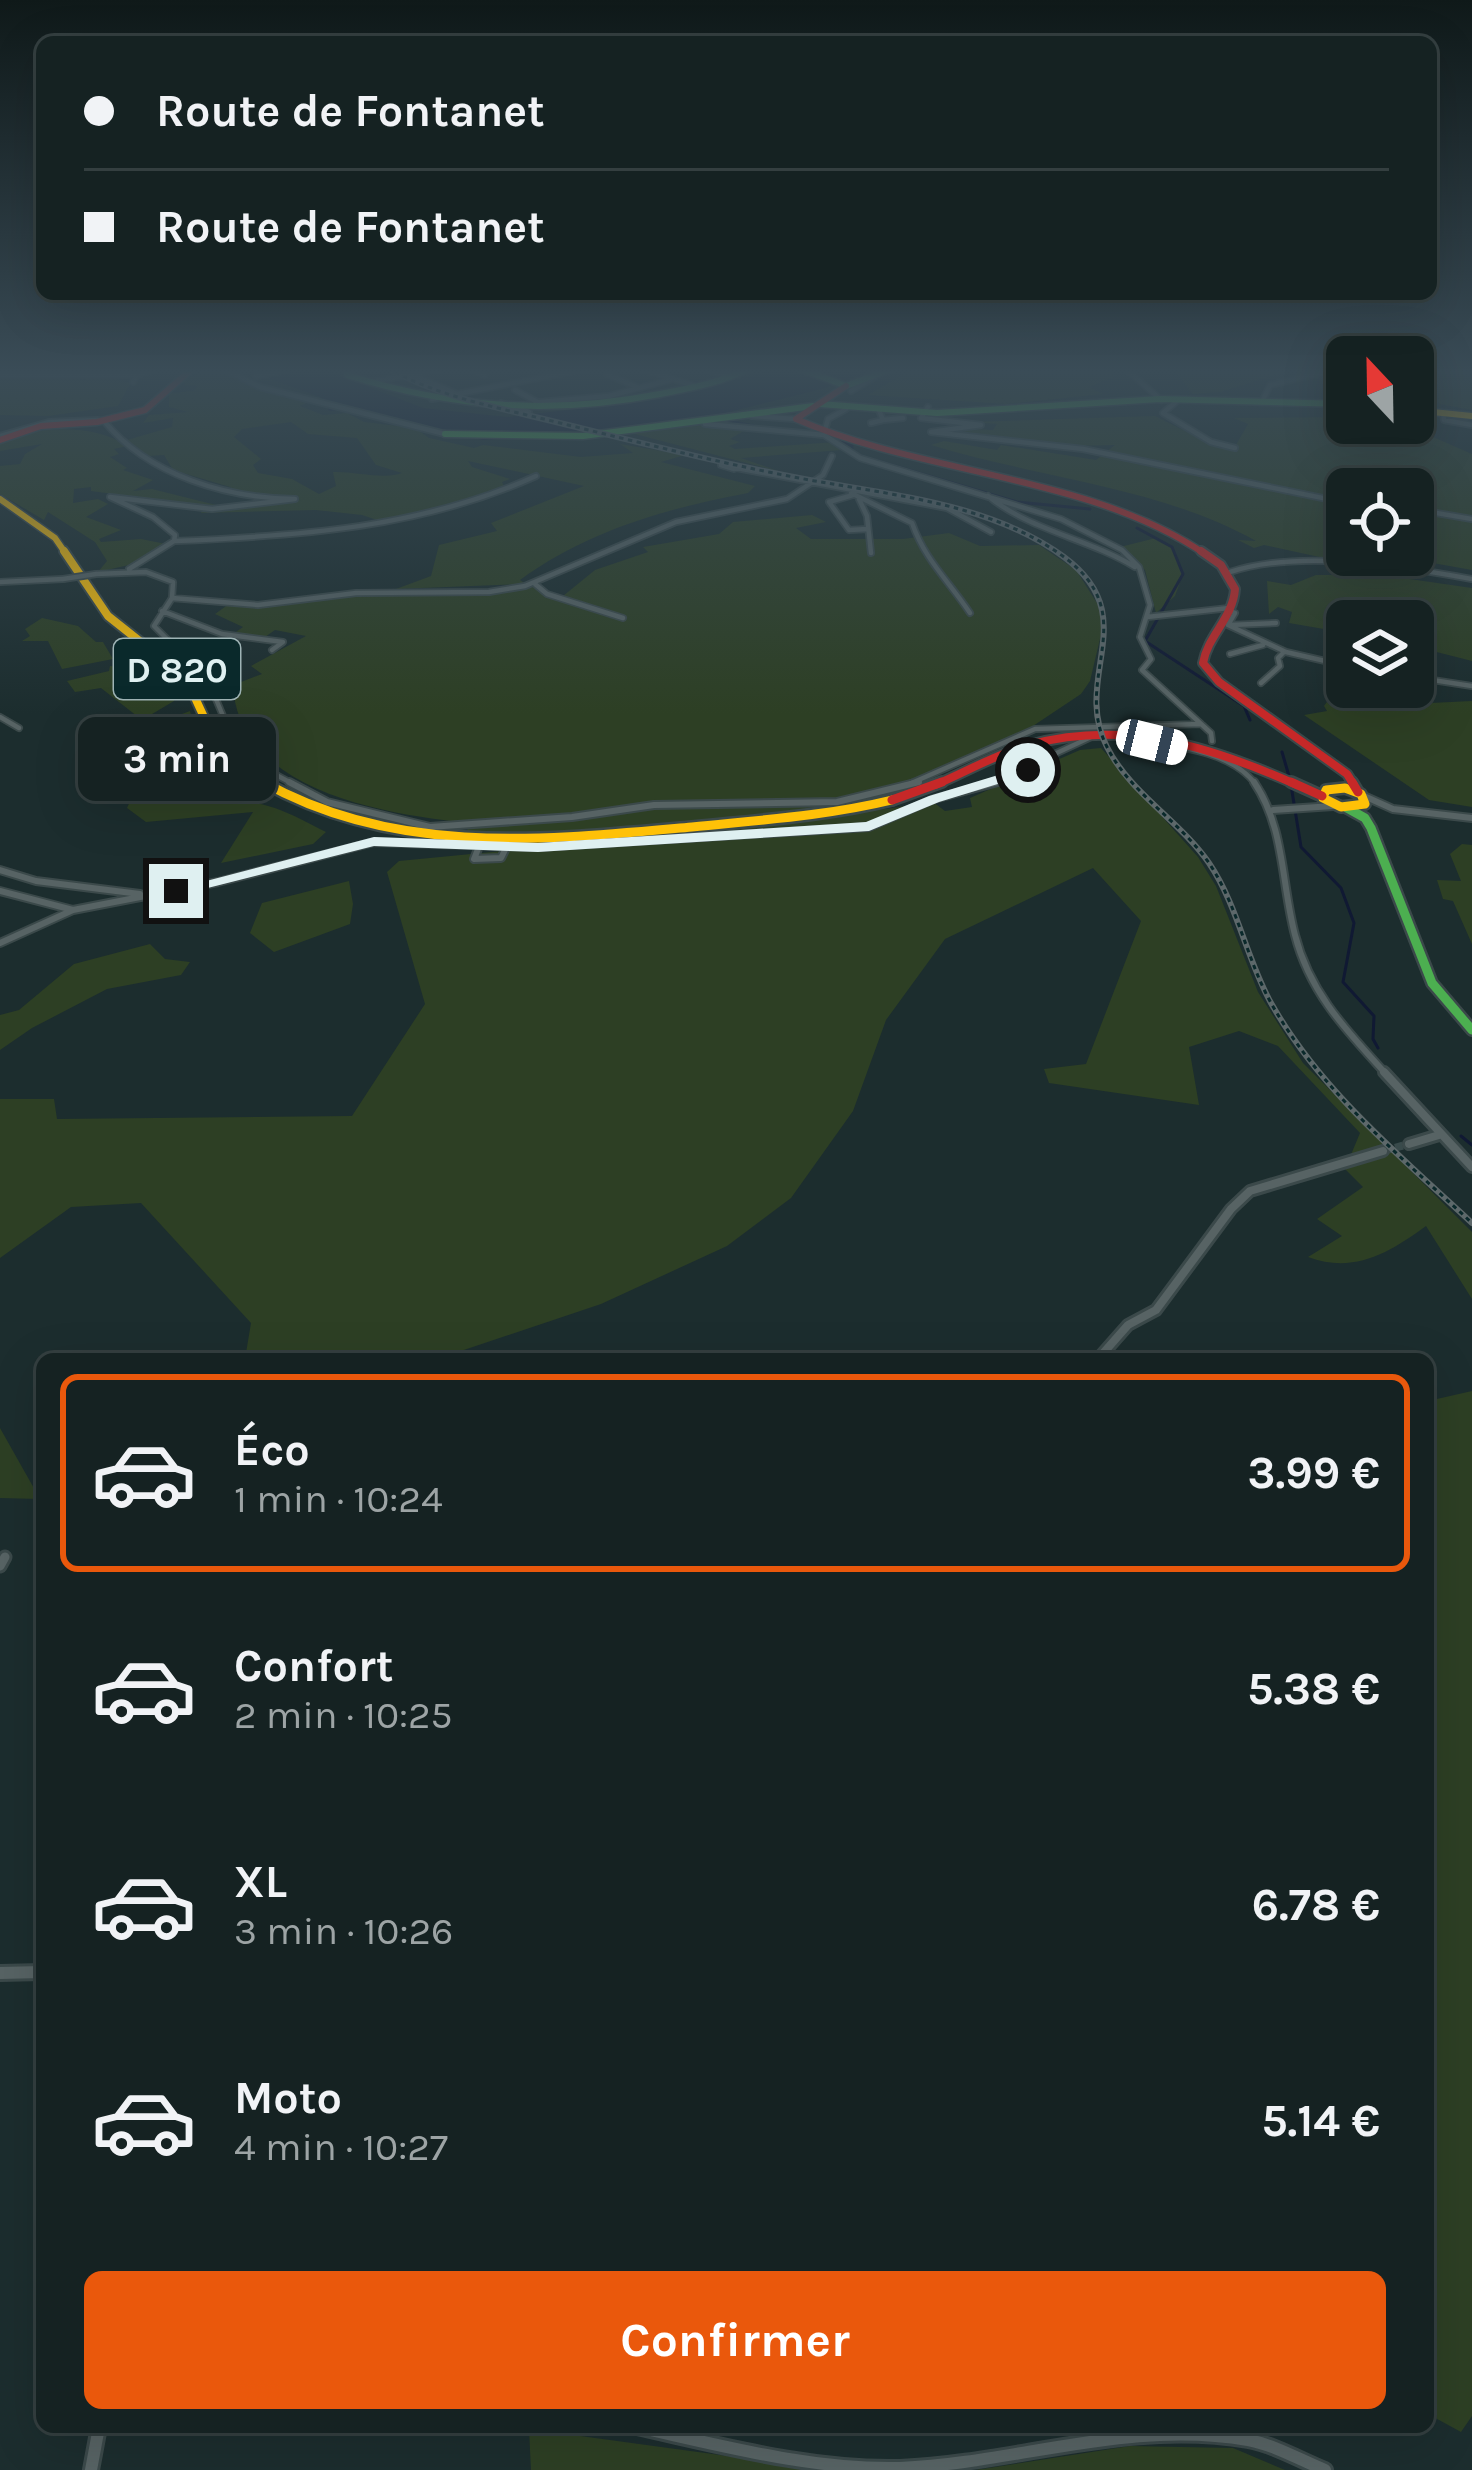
<!DOCTYPE html>
<html lang="fr">
<head>
<meta charset="utf-8">
<style>
  body { margin:0; font-family:Karla,sans-serif; background:#1e2a2a; color:#f1f3f6; height:100vh; display:flex; flex-direction:column; font-size:45px; white-space:nowrap }
  * { box-sizing:border-box; margin:0 }
  p { font-size:39px; color:#9da4a5 }
  .icon { flex:none; width:66px; height:66px; fill:none; stroke:currentColor; stroke-width:2; stroke-linecap:round; stroke-linejoin:round }
  .map { position:relative; flex:1; overflow:hidden }
  .panel { position:absolute; left:36px; top:1353px; width:1398px; height:1080px; display:flex; flex-direction:column; background:#152222; border-radius:18px; box-shadow:0 12px 48px #0002,0 0 0 3px #343f40 }
  .panel>* { flex:none }
  .banner { position:absolute; left:36px; top:36px; width:1401px; height:264px; border-radius:18px; box-shadow:0 12px 48px #0002,0 0 0 3px #343f40; display:grid; align-content:center; height:264px; padding:0 48px; background:#152222 }
  .needle { width:78px; rotate:338deg }
  .fabs { position:absolute; left:1326px; top:336px; display:grid; gap:24px }
  .fabs a { display:grid; place-items:center; width:108px; height:108px; border-radius:18px; background:#152222; box-shadow:0 12px 48px #0002,0 0 0 3px #343f40; font-size:60px }
  .end { position:absolute; width:54px; height:54px; margin:-27px; border:15px solid #dff0f1; background:#111; box-shadow:0 0 0 6px #111 }
  .from { border-radius:50% }
  .bubble { position:absolute; height:84px; border-radius:18px; background:#152222; box-shadow:0 12px 48px #0002,0 0 0 3px #343f40; font-size:39px; font-weight:700; line-height:84px; text-align:center }
  .car { position:absolute; width:36px; height:72px; margin:-36px -18px; border-radius:15px; box-shadow:0 0 9px 3px #0007; background:linear-gradient(#fff 24%,#345 0 40%,#fff 0 76%,#345 0 86%,#fff 0) }
  .banner b { display:flex; align-items:center; gap:42px; height:114px; font-size:45px }
  .banner b+b { border-top:3px solid #343f40 }
  .banner i { width:30px; height:30px; background:#f1f3f6 }
  ul { padding:21px 0 0; list-style:none }
  li { display:flex; align-items:center; gap:36px; height:198px; margin:0 24px 18px; padding:0 24px; border:6px solid transparent; border-radius:18px }
  li div { flex:1 }
  li b { display:block; font-size:45px }
  li em { font-style:normal; font-weight:700 }
  li.active { border-color:#ea580c }
  li>.icon { width:108px; height:108px; stroke-width:1.5 }
  .action { display:flex; gap:24px; margin-top:auto; padding:24px 48px }
  .action a { flex:1; height:138px; border-radius:18px; background:#ea580c; color:#fff; font-size:48px; font-weight:700; line-height:138px; text-align:center }
  .map>svg:first-child { display:block }
  .green { fill:#2d3f24; fill-rule:evenodd }
  .water { fill:#101933 }
  .lines { fill:none; stroke-linecap:round; stroke-linejoin:round }
  .stream { stroke:#101933; stroke-width:3 }
  .street-tunnel { stroke:#394a4b; stroke-width:8; stroke-dasharray:8 4.5; stroke-linecap:butt }
  .street-far4-casing { stroke:#3b494a; stroke-width:8 }
  .street-far3-casing { stroke:#3b494a; stroke-width:10 }
  .street-far2-casing { stroke:#3b494a; stroke-width:14 }
  .street-far1-casing { stroke:#3b494a; stroke-width:15 }
  .street-casing { stroke:#3b494a; stroke-width:18 }
  .fast-far1-casing { stroke:#3b494a; stroke-width:9 }
  .fast-casing { stroke:#3b494a; stroke-width:14 }
  .slow-far2-casing { stroke:#3b494a; stroke-width:9 }
  .slow-far1-casing { stroke:#3b494a; stroke-width:12 }
  .slow-casing { stroke:#3b494a; stroke-width:14 }
  .jam-far2-casing { stroke:#3b494a; stroke-width:9 }
  .jam-far1-casing { stroke:#3b494a; stroke-width:12 }
  .jam-casing { stroke:#3b494a; stroke-width:14 }
  .street-far4 { stroke:#576364; stroke-width:4.5 }
  .street-far3 { stroke:#576364; stroke-width:6 }
  .street-far2 { stroke:#576364; stroke-width:8 }
  .street-far1 { stroke:#576364; stroke-width:9 }
  .street { stroke:#576364; stroke-width:12 }
  .fast-far1 { stroke:#4caf50; stroke-width:6 }
  .fast { stroke:#4caf50; stroke-width:9 }
  .slow-far2 { stroke:#ffc107; stroke-width:6 }
  .slow-far1 { stroke:#ffc107; stroke-width:8 }
  .slow { stroke:#ffc107; stroke-width:9 }
  .jam-far2 { stroke:#c62828; stroke-width:6 }
  .jam-far1 { stroke:#c62828; stroke-width:8 }
  .jam { stroke:#c62828; stroke-width:9 }
  .rail-casing { stroke:#5d686a; stroke-width:6 }
  .rail { stroke:#0a292b; stroke-width:3; stroke-dasharray:4.5; stroke-linecap:butt }
  .street-bridge-casing { stroke:#3b494a; stroke-width:8; stroke-linecap:butt }
  .street-bridge { stroke:#576364; stroke-width:4.5 }
  .route { fill:#dff0f1 }
  .labels { text-anchor:middle; stroke-width:9; stroke-linejoin:round; paint-order:stroke }
  .shield { fill:#0a292b; stroke:#9fb4b6; stroke-width:3 }
  .shield-label { font-size:36px; font-weight:bold; fill:#dff0f1 }
</style>
</head>
<body>
<div class="map">
<svg width="1472" height="2470" viewBox="0 0 1472 2470">
  <rect width="100%" height="100%" fill="#1c2d2e"/>
  <path class="green" d="M0,368H132L80,375V380L121,376L119,381L131,382L118,406L48,416L0,415Z
    M914,368H1100L1114,370V377L1089,387L1103,394L1006,404L868,395Z
    M1172,368H1297L1220,392L1193,394Z
    M1413,368H1472V410L1413,399Z
    M208,370C233,370 277,396 308,402L300,406L323,415L347,413L364,422L415,428L429,438L474,448L483,445L581,457L633,453L620,444L685,455L661,462L755,486L748,493C667,508 587,531 520,580L526,584L396,589L431,576L439,545L497,531L491,523L584,486L468,461L472,467L510,479L502,482L505,488L386,523L362,515L316,510L201,513L204,506L91,491V487L74,489L73,503L98,499L108,504L86,517L121,530L99,539L101,542L141,539L166,544L133,564L98,572L107,561L95,542L48,512L44,520L0,494V466L20,464L25,454L42,444L0,451V442C38,426 93,423 127,446L114,449L119,454L110,457L127,468L123,470L153,480L133,491L152,489L216,505L301,500L239,494L230,487L173,470L164,455L148,456L127,440L172,427L173,418L143,423L149,415L188,412L169,407V393L194,391L197,386L185,385L184,380ZM291,422L308,434L357,438L376,465L402,473C384,480 354,471 333,472L336,486L319,494L292,479L258,473L253,465L261,459L234,437L242,429Z
    M1155,416L1211,444L1236,445L1248,424L1234,418L1347,417V423H1401L1472,454V570L1399,557L1324,558L1264,545L1254,548L1238,540L1256,541C1158,486 1037,478 931,445L944,441L997,450L1001,445L1096,460L1115,445L1071,446L964,434L968,433L953,428L993,430L997,424L972,422ZM1347,489H1413V555H1347Z
    M697,425L747,429L730,439L740,442L729,446L735,449L836,442L842,450L741,458L781,472L627,432Z
    M812,515L826,522L796,528L811,539H903L949,533L980,546L1039,545L1076,570L1102,611L1104,622L1090,681L1081,694L1033,726L858,806L548,836L467,834L468,823C386,814 238,792 233,685L262,674L251,666L306,636L275,630L265,637L233,634L243,627L215,614L229,604L274,606L325,597L490,593L533,586L563,596L595,570L648,552L643,547L719,534L733,522Z
    M1156,538L1172,547L1183,574L1175,596L1156,613L1145,570L1120,547Z
    M1316,575H1382L1472,588V661L1413,646V621H1347V633L1289,623L1292,612L1278,607L1269,614L1267,581L1291,585Z
    M42,618L78,626L96,642H103L113,659L62,669L48,641H22L30,636L25,629Z
    M110,666C138,668 158,673 175,696L174,701L142,720L101,688L75,692L67,681L109,671Z
    M1334,692L1361,694L1388,705L1472,701V807L1429,800L1304,715L1327,711L1324,706Z
    M190,711L193,723L168,743C183,791 232,795 275,808C292,814 310,824 326,832L313,844L221,863L253,812L146,822L127,808L132,797L107,766L126,735Z
    M1101,748L1198,857L1216,886L1258,992L1303,1063L1472,1232V1299L1426,1226C1389,1253 1354,1274 1308,1257L1342,1236L1317,1219L1363,1187L1345,1169L1360,1133L1278,1046L1239,1031L1189,1047L1199,1105L1049,1083L1044,1069L1086,1064L1141,921L1093,868L945,939L886,1020L853,1111L791,1198L727,1246L601,1304L437,1359H245L251,1323L141,1203L71,1207L0,1258V1099H54L57,1119L352,1116L425,1004L387,872L399,861L789,823L933,802L945,811L972,807L970,798L1080,750Z
    M1462,844L1472,845V944L1453,901L1443,899L1437,880L1461,881L1450,854Z
    M349,881L353,904L350,924L274,952L250,933L262,903Z
    M150,944L165,959L190,962L181,975L107,989L32,1028L0,1050V1015L19,1010L74,964Z
    M1472,1391V2416L1461,2432L1428,2414V1401Z
    M0,1428L40,1499L0,1498Z
    M529,2429L830,2470H531Z
    M1130,2446L1233,2448L1285,2470H976Z"/>
  <path class="water" d="M240,368H320L423,408L507,417L660,399L782,368H879L822,389L717,415L725,419L484,440L359,411H329L327,407L334,408L320,397Z"/>
  <g class="lines">
    <path class="stream" d="M729,421L754,426
      M800,431L820,432
      M839,440L852,446V452
      M878,461L1017,502L1090,509
      M1137,528L1172,547L1183,574L1145,641L1244,706L1250,720
      M1282,752L1289,776
      M1291,785L1301,847L1341,888L1354,923L1343,982L1374,1016L1373,1039L1378,1048
      M1461,1136L1472,1145"/>
    <path class="street-tunnel" d="M1383,1151L1409,1144"/>
    <g class="street-far4-casing">
      <path id="street-far4" d="M222,368L260,387L445,434
        M397,368L455,393
        M469,368L485,375
        M640,368L695,386
        M703,368L729,377
        M1125,368L1161,400
        M607,374L639,388
        M0,375H137
        M256,376L286,370
        M133,382L137,375L158,368
        M372,382L443,368
        M515,390L543,405
        M851,391L876,376
        M432,399L589,368
        M1177,401L1163,413L1211,442L1235,448
        M540,402L609,396L673,379
        M1262,402L1270,385L1339,368
        M501,403L529,412
        M928,407L921,418L981,425L931,432L1083,449L1347,503
        M1443,413L1444,420L1472,425
        M752,416L796,419
        M883,420L903,418
        M104,421C149,476 227,498 295,499L212,509L110,497L153,517L175,535L174,541
        M871,423L883,420L878,408
        M705,424L824,435L860,458L1061,519L1122,550L1139,567L1150,605L1140,637L1151,659L1142,670L1211,733L1212,741
        M825,430L828,419L846,409
        M0,436L49,422L98,420
        M734,469L721,465L947,508L991,532
        M851,493L912,523C925,560 948,580 970,613
        M853,495L829,502L849,530L868,529
        M988,496C1029,530 1089,539 1135,567
        M859,499L867,516L871,553
        M1413,509L1472,519
        M174,541C299,536 421,528 536,476
        M129,569L174,541
        M1230,572C1300,549 1400,566 1472,579
        M96,574L146,572L173,582L172,598
        M0,582L63,579
        M535,584L547,594L623,618
        M172,598L154,626L208,680L228,728L250,761L295,785
        M172,598L258,605L356,593L489,592L525,586L676,522L787,499L823,475L832,456
        M162,611L222,634L283,642L272,650
        M1229,611L1235,613L1228,625L1286,652L1347,666
        M1147,617L1229,608
        M1230,625L1276,623
        M1230,654L1263,645
        M1413,677L1472,686
        M1261,683L1280,666L1278,658L1284,652
        M0,717L19,728
        M1118,737C1160,745 1230,747 1256,785
        M907,785L1035,729L1201,724
        M988,785L1091,737"/>
    </g>
    <g class="street-far3-casing">
      <path id="street-far3" d="M289,782L327,802L430,827L572,817L654,805L837,802L919,782
        M1254,782C1285,828 1281,882 1295,935C1310,994 1348,1032 1387,1075
        M1364,796L1393,809L1472,818
        M1273,810L1333,806
        M478,849L474,859L501,858L506,848
        M0,870L36,881L140,894
        M0,891L73,910
        M0,943L73,910L218,882L374,842L538,847L869,827L934,799L998,782"/>
    </g>
    <g class="street-far2-casing">
      <path id="street-far2" d="M1384,1072L1472,1167
        M1409,1144L1439,1135
        M1098,1359L1128,1325L1156,1310L1231,1209L1250,1191L1383,1151"/>
    </g>
    <g class="street-far1-casing">
      <path id="street-far1" d="M0,1566L5,1557"/>
    </g>
    <g class="street-casing">
      <path id="street" d="M0,1973L42,1972
        M637,2427C723,2446 812,2470 900,2468C1017,2463 1130,2419 1248,2440C1275,2445 1300,2460 1325,2470
        M91,2470L99,2427"/>
    </g>
    <g class="fast-far1-casing">
      <path id="fast-far1" d="M349,368L347,375C453,408 551,415 660,394C690,388 721,383 749,368
        M799,368L846,386L893,368
        M820,404L937,413L1160,399L1347,404
        M445,434L583,436L813,406"/>
    </g>
    <g class="fast-casing">
      <path id="fast" d="M1347,808L1365,818L1371,828L1432,983L1472,1030"/>
    </g>
    <g class="slow-far2-casing">
      <path id="slow-far2" d="M1413,410L1472,416
        M0,499L55,538L66,554"/>
    </g>
    <g class="slow-far1-casing">
      <path id="slow-far1" d="M64,551L108,616L186,678L214,739L240,769L269,785"/>
    </g>
    <g class="slow-casing">
      <path id="slow" d="M263,782C397,857 546,840 692,827C760,820 826,816 892,800
        M1345,788L1361,794L1365,804L1341,807L1323,798L1326,790Z"/>
    </g>
    <g class="jam-far2-casing">
      <path id="jam-far2" d="M846,386L796,419C924,475 1089,475 1205,554
        M0,440L41,426L97,422L145,410L193,368"/>
    </g>
    <g class="jam-far1-casing">
      <path id="jam-far1" d="M1201,551L1221,565L1235,589C1233,618 1208,635 1203,663L1219,682L1347,774L1354,785
        M935,785C966,772 996,754 1029,745C1124,719 1210,746 1297,785"/>
    </g>
    <g class="jam-casing">
      <path id="jam" d="M1291,782L1322,796
        M1352,782L1358,792
        M892,800L942,782"/>
    </g>
    <use href="#street-far4" class="street-far4"/>
    <use href="#street-far3" class="street-far3"/>
    <use href="#street-far2" class="street-far2"/>
    <use href="#street-far1" class="street-far1"/>
    <use href="#street" class="street"/>
    <use href="#fast-far1" class="fast-far1"/>
    <use href="#fast" class="fast"/>
    <use href="#slow-far2" class="slow-far2"/>
    <use href="#slow-far1" class="slow-far1"/>
    <use href="#slow" class="slow"/>
    <use href="#jam-far2" class="jam-far2"/>
    <use href="#jam-far1" class="jam-far1"/>
    <use href="#jam" class="jam"/>
    <g class="rail-casing">
      <path id="rail" d="M387,368C443,399 506,409 568,425C650,445 732,466 815,481C899,496 993,505 1064,557C1145,617 1071,676 1107,747C1130,793 1180,821 1209,863C1238,906 1246,958 1271,1003C1320,1090 1400,1156 1472,1223"/>
    </g>
    <use href="#rail" class="rail"/>
    <g class="street-bridge-casing">
      <path id="street-bridge" d="M63,579L96,574"/>
    </g>
    <use href="#street-bridge" class="street-bridge"/>
  </g>
  <linearGradient id="sky" x2="0" y2="1"><stop stop-color="#0f1919"/><stop offset="0.52" stop-color="#3a4c57"/><stop offset="1" stop-color="#3a4c57" stop-opacity="0"/></linearGradient>
  <rect width="1472" height="714" fill="url(#sky)"/>
  <path class="route" d="M1028,766L1033,773L939,802L869,831L538,852L374,846L176,896L168,891L374,837L538,843L866,822L929,796Z"/>
  <g class="labels">
    <rect class="shield" x="114" y="639" width="126" height="60" rx="9"/>
    <g class="shield-label">
      <text x="177" y="682">D 820</text>
    </g>
  </g>
</svg>
<div class="fabs">
<a><svg class="needle" viewBox="-14 -14 28 28"><path d="M0-13l5 13h-10z" fill="#e53935"/><path d="M0 13l5-13h-10z" fill="#9da4a5"/></svg></a>
<a><svg class="icon" aria-label="locate" viewBox="0 0 24 24"><circle cx="12" cy="12" r="6"/><path d="M12 2v4M12 18v4M2 12h4M18 12h4"/></svg></a>
<a><svg class="icon" aria-label="layers" viewBox="0 0 24 24"><path d="M12 4l9 5-9 5-9-5zM3 14l9 5 9-5"/></svg></a>
</div>
<i class="end from" style="left:1028px;top:770px"></i>
<i class="end" style="left:176px;top:891px"></i>
<div class="bubble" style="left:78px;top:717px;width:198px">3 min</div>
<i class="car" style="left:1152px;top:742px;rotate:104deg"></i>
<div class="banner">
<b><i class="from"></i>Route de Fontanet</b>
<b><i></i>Route de Fontanet</b>
</div>
<section class="panel">
<ul>
<li class="active"><svg class="icon" aria-label="car" viewBox="0 0 24 24"><path d="M5 17H2v-5l4-1 3-4h7l3 4 3 1v5h-3M9 17h6M6 11h13"/><circle cx="7" cy="17" r="2"/><circle cx="17" cy="17" r="2"/></svg><div><b>Éco</b><p>1 min · 10:24</p></div><em>3.99 €</em></li>
<li><svg class="icon" aria-label="car" viewBox="0 0 24 24"><path d="M5 17H2v-5l4-1 3-4h7l3 4 3 1v5h-3M9 17h6M6 11h13"/><circle cx="7" cy="17" r="2"/><circle cx="17" cy="17" r="2"/></svg><div><b>Confort</b><p>2 min · 10:25</p></div><em>5.38 €</em></li>
<li><svg class="icon" aria-label="car" viewBox="0 0 24 24"><path d="M5 17H2v-5l4-1 3-4h7l3 4 3 1v5h-3M9 17h6M6 11h13"/><circle cx="7" cy="17" r="2"/><circle cx="17" cy="17" r="2"/></svg><div><b>XL</b><p>3 min · 10:26</p></div><em>6.78 €</em></li>
<li><svg class="icon" aria-label="car" viewBox="0 0 24 24"><path d="M5 17H2v-5l4-1 3-4h7l3 4 3 1v5h-3M9 17h6M6 11h13"/><circle cx="7" cy="17" r="2"/><circle cx="17" cy="17" r="2"/></svg><div><b>Moto</b><p>4 min · 10:27</p></div><em>5.14 €</em></li>
</ul>
<div class="action"><a>Confirmer</a></div>
</section>
</div>
</body>
</html>
